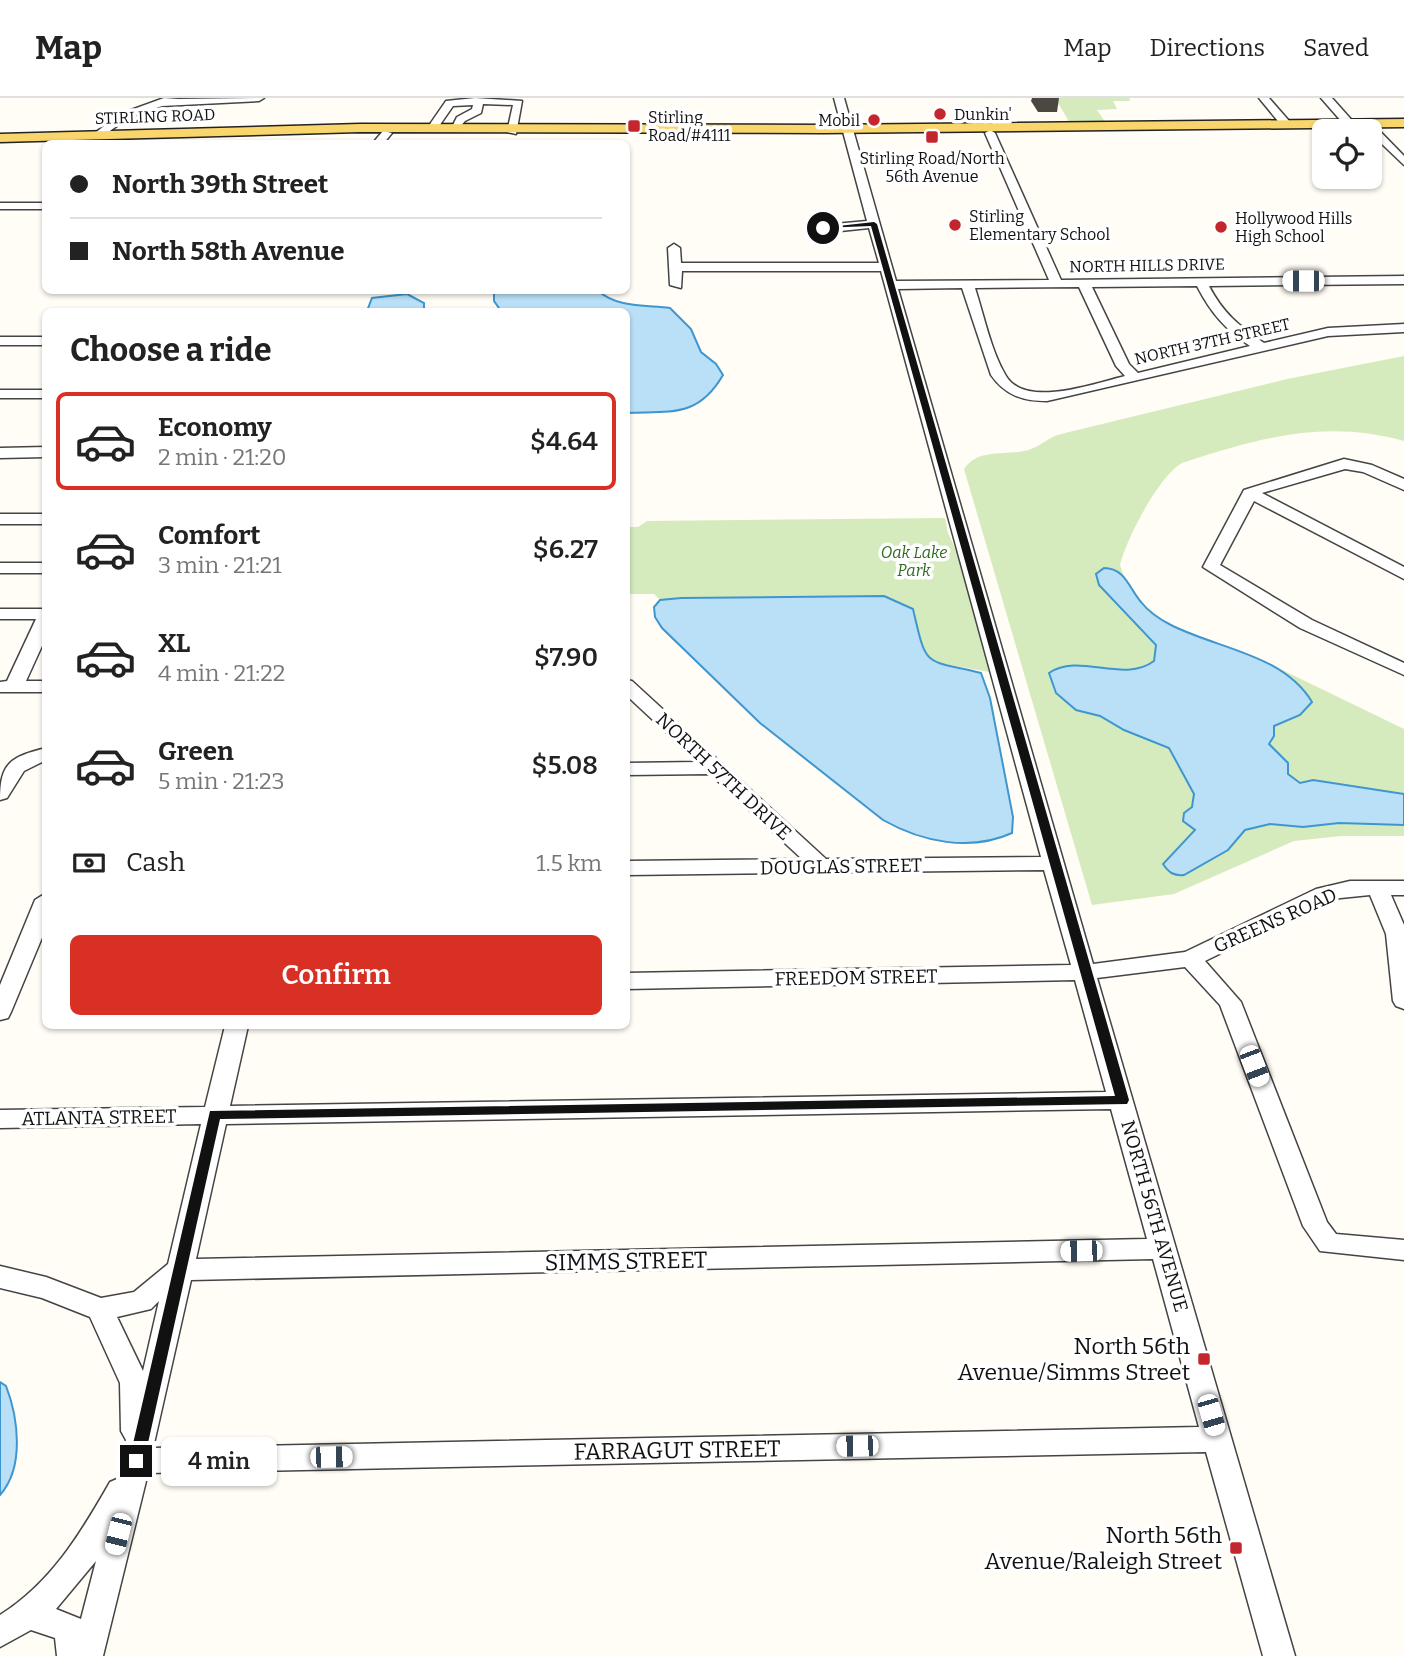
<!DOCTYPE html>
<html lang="en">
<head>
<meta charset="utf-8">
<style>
  body { margin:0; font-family:Bitter,serif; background:#f6f6f6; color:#222; height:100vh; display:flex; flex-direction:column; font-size:26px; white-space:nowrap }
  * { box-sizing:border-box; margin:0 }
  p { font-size:23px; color:#767676 }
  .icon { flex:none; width:38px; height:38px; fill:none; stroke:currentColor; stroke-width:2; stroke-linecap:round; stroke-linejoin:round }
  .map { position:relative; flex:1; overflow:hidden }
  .side { position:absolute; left:42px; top:210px; width:588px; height:721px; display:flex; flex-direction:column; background:#fff; border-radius:10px; box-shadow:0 2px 5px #0004 }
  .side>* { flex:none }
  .banner { position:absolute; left:42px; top:42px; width:588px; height:154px; border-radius:10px; box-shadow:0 2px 5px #0004; display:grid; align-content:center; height:154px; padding:0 28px; background:#fff }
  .fabs { position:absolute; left:1312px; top:21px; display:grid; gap:14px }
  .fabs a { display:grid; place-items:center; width:70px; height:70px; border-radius:10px; background:#fff; box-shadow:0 2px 5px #0004; font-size:35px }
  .end { position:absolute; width:32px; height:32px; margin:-16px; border:9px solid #111; background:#fff; box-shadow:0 0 0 4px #fff }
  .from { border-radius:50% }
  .bubble { position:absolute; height:49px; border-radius:10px; background:#fff; box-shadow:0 2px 5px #0004; font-size:23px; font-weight:600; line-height:49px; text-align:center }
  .car { position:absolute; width:21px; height:42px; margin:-21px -10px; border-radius:9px; box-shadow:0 0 5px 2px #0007; background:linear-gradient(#fff 24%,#345 0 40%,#fff 0 76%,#345 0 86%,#fff 0) }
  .banner b { display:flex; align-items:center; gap:24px; height:66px; font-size:26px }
  .banner b+b { border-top:2px solid #e0e0e0 }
  .banner i { width:18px; height:18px; background:#222 }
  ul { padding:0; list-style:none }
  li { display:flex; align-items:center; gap:21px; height:98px; margin:0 14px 10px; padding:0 14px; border:4px solid transparent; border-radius:10px }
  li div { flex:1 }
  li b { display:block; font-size:26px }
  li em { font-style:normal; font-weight:600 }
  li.selected { border-color:#d93025 }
  li>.icon { width:63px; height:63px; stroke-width:1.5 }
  h2 { padding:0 28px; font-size:32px; line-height:84px }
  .pay { display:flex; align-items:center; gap:18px; height:77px; padding:0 28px; font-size:26px }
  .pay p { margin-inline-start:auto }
  .action { display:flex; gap:14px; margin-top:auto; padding:14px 28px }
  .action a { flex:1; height:80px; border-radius:10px; background:#d93025; color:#fff; font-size:28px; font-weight:600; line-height:80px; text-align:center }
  header { display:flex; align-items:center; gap:42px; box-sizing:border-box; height:98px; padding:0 35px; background:#fff; border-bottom:2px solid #e0e0e0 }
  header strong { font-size:33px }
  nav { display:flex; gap:38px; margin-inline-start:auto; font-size:24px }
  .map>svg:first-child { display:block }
  .green { fill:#d5ebbd }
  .water { fill:#b9e0f7; stroke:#3f96cf; stroke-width:2 }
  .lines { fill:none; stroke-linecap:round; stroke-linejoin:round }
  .minor-casing { stroke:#444; stroke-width:3 }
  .major-casing { stroke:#222; stroke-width:3 }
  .minor { fill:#fff; fill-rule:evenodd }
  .major { fill:#f9d66b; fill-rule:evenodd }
  .wall { fill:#4d4742 }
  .route { fill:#111 }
  .poi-dot { fill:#c4262e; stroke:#fff; stroke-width:2.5 }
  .labels { text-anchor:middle; stroke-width:7; stroke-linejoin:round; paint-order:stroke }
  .far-poi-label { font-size:16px; fill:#111; stroke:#fff; text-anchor:start }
  .far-street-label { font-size:16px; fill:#111; stroke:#fff }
  .far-park-label { font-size:16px; font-style:italic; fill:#2f6b1f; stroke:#fff }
  .street-label { font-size:19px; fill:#111; stroke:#fff }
  .near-street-label { font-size:23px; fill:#111; stroke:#fff }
  .near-poi-label { font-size:23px; fill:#111; stroke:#fff; text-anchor:end }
</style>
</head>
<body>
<header>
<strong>Map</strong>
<nav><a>Map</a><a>Directions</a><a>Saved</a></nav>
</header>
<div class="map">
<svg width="1404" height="1558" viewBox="0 0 1404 1558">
  <rect width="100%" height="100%" fill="#fffdf5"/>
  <path class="green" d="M1055,0H1129L1130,3H1113L1117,11L1097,12L1106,25H1070Z
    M1404,258V343C1324,321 1259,340 1182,365C1159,378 1126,441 1120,467L1123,476L1144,507L1170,527L1270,566L1404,631V738H1341L1294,743L1174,796L1092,807L964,371C979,348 1010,359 1031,351C1042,347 1049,339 1061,336L1287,281Z
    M945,420L948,435L966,474L995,575L933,564L923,554L913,511L884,498L660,502L654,496H627L626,429H638L647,423Z"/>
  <path class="water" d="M597,192C617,210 645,207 670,210L691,231L701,254L716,266L723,277C698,320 671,313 627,315L626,214L501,213L494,203V193Z
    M407,196L424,205V213H367L372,200Z
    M1104,470C1125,470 1129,490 1141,504C1148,513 1161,522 1171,527C1218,551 1283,556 1312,604L1300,617L1274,628V638L1269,646L1288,665V676L1300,685L1313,682L1404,696V727L1339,725L1303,729L1270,726L1245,732L1228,752L1184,777C1174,778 1169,775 1163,766L1195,732L1183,723L1184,715L1192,709L1194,696L1169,650L1124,632L1100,618L1076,612L1056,595L1049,575C1079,554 1123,586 1154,563L1156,547L1099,487L1096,476Z
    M884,498L913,511C927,571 923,561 981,575L990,600L1013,719L1012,735C970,754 922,744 883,722L760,625L662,530L655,519L654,509L660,502L681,500Z
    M0,1284L6,1288C18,1319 25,1369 0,1397Z"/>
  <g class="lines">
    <g class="minor-casing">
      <path id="minor" d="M164,0L178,1L264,0L259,3L162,8L128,20L100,40L91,38L120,16Z
        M475,0L522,3L516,36L507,34L513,7L483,6L481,15L465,23L457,32L452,29L457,19L472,11L473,7L453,8L437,31L428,29L446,3Z
        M834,0H844L896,183L1049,182L985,35L990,32L995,35L1061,182L1404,178V186L1209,188C1223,215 1239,228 1264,245L1328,230L1404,226V234L1328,238L1047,303C1022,303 1005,297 991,277L962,190L898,191L1093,866L1185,854L1316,791L1350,783H1404V797H1391L1404,827V911L1396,908L1393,903L1386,836L1370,797L1331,801L1205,863L1241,904L1327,1124L1336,1136L1404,1142V1162L1320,1153L1303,1128L1220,907L1185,869L1097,880L1295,1558H1263L1206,1354L148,1375L103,1558H57L55,1540L31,1532L0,1549V1517C51,1485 81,1435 110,1384L117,1381L126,1342L121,1333L120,1285L90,1219L42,1200L0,1190V1168L46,1179L101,1200L134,1194L168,1166L201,1026L0,1030V1012L205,1009L225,928H248L230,1008L1106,994L1075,882L626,891V875L1071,867L1044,772L626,777V763L802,761L710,676L626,677V665L698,664L626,597V582L632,583L826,761L1041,759L881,173H682L681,190L670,187L668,150L674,146L680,150L681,165H879L869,130L812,136L806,132L812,128L867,123ZM1197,188C1211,215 1225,231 1250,248L1138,275L1129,266L1092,189ZM1079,189L1116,268L1125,278C1096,285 1026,311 1006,278C991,253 984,218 975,190ZM1111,1011L1147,1141L196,1161L226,1026ZM1153,1161L1199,1329L153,1350L191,1182ZM159,1203L143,1273L117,1219L151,1211ZM96,1463L81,1521L56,1511Z
        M1259,0H1269L1290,24V28H1282Z
        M1321,0H1332L1357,28V32H1349Z
        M1362,23H1370L1404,58V67L1362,27Z
        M383,33L392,35L383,46H372Z
        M0,105H46V111H0Z
        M0,239H46V247H0Z
        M0,292H46V300H0Z
        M46,349V359L0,360V350Z
        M1344,361L1372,367L1404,381V392L1363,374L1345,371L1262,395L1404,469V481L1254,403L1220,467L1312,522L1404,565V577L1300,530L1203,469L1244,392Z
        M0,416H46V426H0Z
        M0,465H46V475H0Z
        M0,511H46V539L26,583H46V594H0V584L7,583L36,521H0Z
        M46,650V662L24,673L7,700L0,702C0,665 10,659 46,650Z
        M46,795V830L11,914L8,920L0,922V887L35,802Z"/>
    </g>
    <g class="major-casing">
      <path id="major" d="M1404,21V29L824,35L360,34L0,44V36L360,26L824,27Z"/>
    </g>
    <use href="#minor" class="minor"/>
    <use href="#major" class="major"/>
  </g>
  <path class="wall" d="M1032,0H1059L1057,14H1038L1031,3Z"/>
  <path class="route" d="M874,124L877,126L1129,1002L1127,1006L220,1021L144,1363L142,1368H131L129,1363L210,1013L1115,998L871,128L820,130Z"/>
  <g class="poi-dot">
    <circle cx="940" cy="16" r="7"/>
    <circle cx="874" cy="22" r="7"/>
    <rect x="627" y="21" width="14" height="14" rx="3.5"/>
    <rect x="925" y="32" width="14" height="14" rx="3.5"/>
    <circle cx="955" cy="127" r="7"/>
    <circle cx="1221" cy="129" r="7"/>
    <rect x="1197" y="1254" width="14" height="14" rx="3.5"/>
    <rect x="1229" y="1443" width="14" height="14" rx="3.5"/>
  </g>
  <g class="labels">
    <g class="far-poi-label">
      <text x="954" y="22">Dunkin'</text>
      <text x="648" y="25">Stirling<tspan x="648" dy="18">Road/#4111</tspan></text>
      <text x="860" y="28" text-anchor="end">Mobil</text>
      <text x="932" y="66" text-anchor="middle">Stirling Road/North<tspan x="932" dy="18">56th Avenue</tspan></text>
      <text x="969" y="124">Stirling<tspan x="969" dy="18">Elementary School</tspan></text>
      <text x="1235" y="126">Hollywood Hills<tspan x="1235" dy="18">High School</tspan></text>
    </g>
    <g class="far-street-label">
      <text transform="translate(155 18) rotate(-2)" y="6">STIRLING ROAD</text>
      <text transform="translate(1147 167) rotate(-1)" y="6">NORTH HILLS DRIVE</text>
      <text transform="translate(1212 243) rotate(-13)" y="6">NORTH 37TH STREET</text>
    </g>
    <g class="far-park-label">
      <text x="914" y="460">Oak Lake<tspan x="914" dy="18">Park</tspan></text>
    </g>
    <g class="street-label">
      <text transform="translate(724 678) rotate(43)" y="7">NORTH 57TH DRIVE</text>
      <text transform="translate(841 768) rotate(-1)" y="7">DOUGLAS STREET</text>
      <text transform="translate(1275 822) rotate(-24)" y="7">GREENS ROAD</text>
      <text transform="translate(856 879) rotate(-1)" y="7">FREEDOM STREET</text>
      <text transform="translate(99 1019) rotate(-1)" y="7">ATLANTA STREET</text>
      <text transform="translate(1155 1118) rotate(74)" y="7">NORTH 56TH AVENUE</text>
    </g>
    <g class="near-street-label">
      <text transform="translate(626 1163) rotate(-1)" y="8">SIMMS STREET</text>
      <text transform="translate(677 1352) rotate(-1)" y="8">FARRAGUT STREET</text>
    </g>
    <g class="near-poi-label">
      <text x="1190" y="1256">North 56th<tspan x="1190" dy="26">Avenue/Simms Street</tspan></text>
      <text x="1222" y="1445">North 56th<tspan x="1222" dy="26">Avenue/Raleigh Street</tspan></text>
    </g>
  </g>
</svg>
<div class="fabs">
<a><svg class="icon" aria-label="locate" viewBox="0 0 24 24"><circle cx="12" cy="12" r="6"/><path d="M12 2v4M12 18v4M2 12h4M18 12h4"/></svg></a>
</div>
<i class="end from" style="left:823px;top:130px"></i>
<i class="end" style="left:136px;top:1363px"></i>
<div class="bubble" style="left:161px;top:1339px;width:116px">4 min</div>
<i class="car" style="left:1303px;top:183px;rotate:270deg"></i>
<i class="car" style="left:1254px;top:968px;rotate:159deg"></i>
<i class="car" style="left:1081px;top:1153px;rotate:269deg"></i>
<i class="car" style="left:1211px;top:1317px;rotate:164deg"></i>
<i class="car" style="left:857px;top:1348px;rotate:269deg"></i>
<i class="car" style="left:331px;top:1359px;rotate:89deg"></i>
<i class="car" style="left:118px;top:1436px;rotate:194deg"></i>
<div class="banner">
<b><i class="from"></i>North 39th Street</b>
<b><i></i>North 58th Avenue</b>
</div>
<section class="side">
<h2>Choose a ride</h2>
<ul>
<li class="selected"><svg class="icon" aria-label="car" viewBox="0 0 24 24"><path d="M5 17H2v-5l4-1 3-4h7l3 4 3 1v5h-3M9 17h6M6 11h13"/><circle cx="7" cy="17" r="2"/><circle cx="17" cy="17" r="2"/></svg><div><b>Economy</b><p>2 min · 21:20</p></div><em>$4.64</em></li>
<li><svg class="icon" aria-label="car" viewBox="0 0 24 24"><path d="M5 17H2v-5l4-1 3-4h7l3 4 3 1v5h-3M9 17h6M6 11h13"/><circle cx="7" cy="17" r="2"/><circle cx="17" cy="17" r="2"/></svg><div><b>Comfort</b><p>3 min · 21:21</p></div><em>$6.27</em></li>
<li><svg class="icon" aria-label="car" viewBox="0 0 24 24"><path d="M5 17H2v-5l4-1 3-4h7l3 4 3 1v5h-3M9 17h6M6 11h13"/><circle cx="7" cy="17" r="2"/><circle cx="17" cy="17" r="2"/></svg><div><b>XL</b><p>4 min · 21:22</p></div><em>$7.90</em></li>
<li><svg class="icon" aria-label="car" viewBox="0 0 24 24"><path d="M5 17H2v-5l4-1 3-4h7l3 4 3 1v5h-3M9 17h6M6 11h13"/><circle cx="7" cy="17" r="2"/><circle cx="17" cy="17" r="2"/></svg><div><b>Green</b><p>5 min · 21:23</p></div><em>$5.08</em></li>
</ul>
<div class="pay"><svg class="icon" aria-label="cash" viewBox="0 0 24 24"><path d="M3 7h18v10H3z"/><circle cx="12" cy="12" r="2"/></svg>Cash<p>1.5 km</p></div>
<div class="action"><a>Confirm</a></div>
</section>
</div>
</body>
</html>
